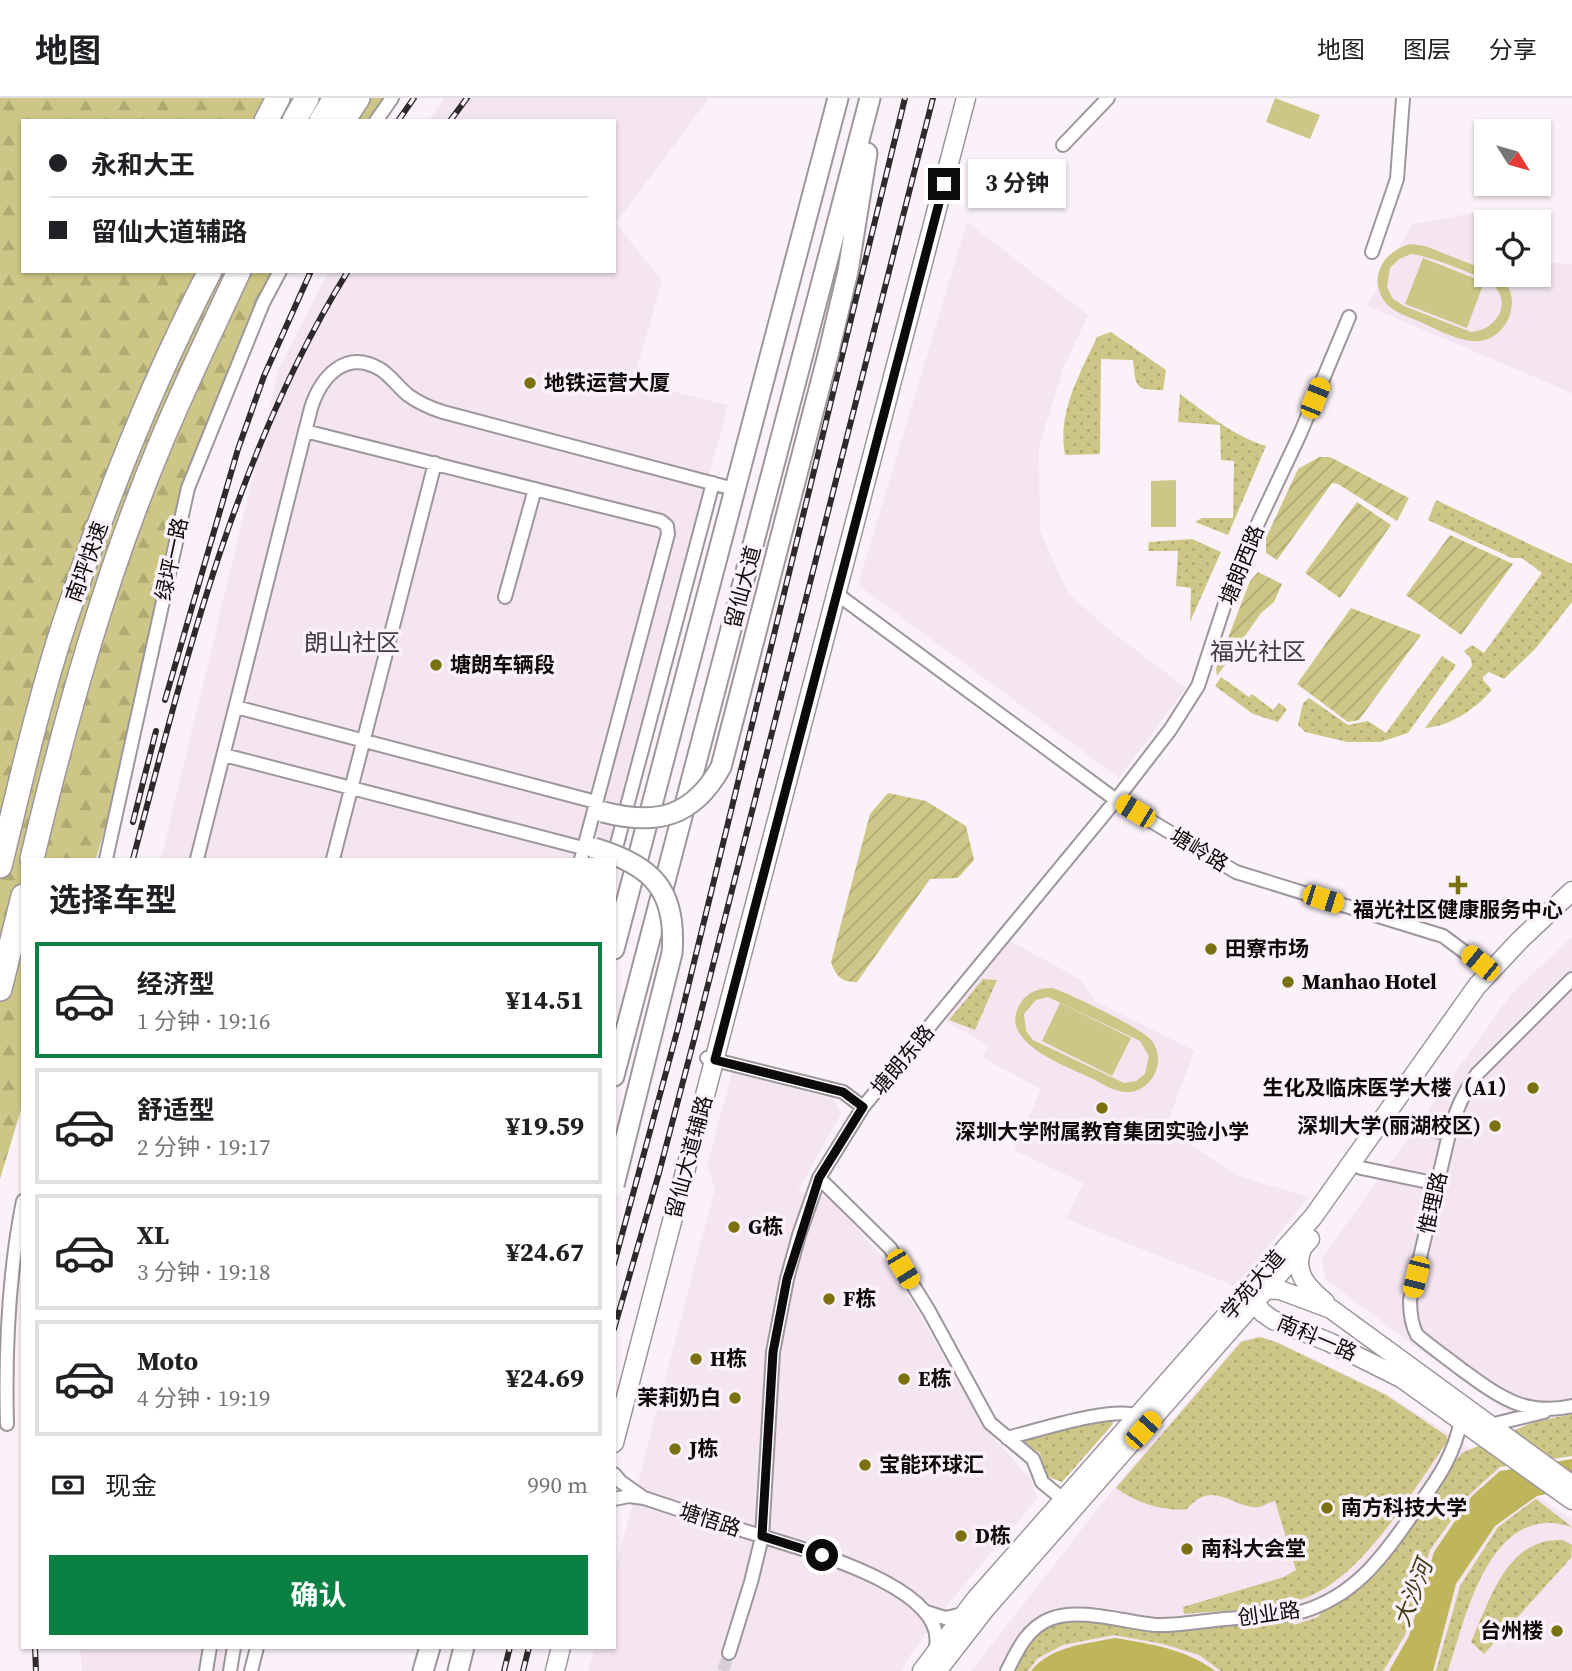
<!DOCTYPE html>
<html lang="zh">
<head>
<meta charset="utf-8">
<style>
  body { margin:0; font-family:"Source Serif 4","Noto Sans SC",serif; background:#f6f6f6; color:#202124; height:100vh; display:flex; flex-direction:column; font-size:26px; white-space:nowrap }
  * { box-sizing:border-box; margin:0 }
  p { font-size:23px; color:#757577 }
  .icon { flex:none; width:38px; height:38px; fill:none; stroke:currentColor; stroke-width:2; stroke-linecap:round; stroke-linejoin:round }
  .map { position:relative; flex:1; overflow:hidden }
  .panel { position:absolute; left:21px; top:760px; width:595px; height:791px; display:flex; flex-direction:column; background:#fff; border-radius:0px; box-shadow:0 2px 5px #0004 }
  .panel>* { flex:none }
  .top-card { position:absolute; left:21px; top:21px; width:595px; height:154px; border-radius:0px; box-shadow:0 2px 5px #0004; display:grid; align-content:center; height:154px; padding:0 28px; background:#fff }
  .needle { width:46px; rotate:127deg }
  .fabs { position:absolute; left:1474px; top:21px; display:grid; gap:14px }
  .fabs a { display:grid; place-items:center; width:77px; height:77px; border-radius:0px; background:#fff; box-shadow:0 2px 5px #0004; font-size:35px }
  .end { position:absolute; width:32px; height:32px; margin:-16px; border:9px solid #0d0a0c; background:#fff; box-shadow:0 0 0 4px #fff }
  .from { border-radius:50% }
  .bubble { position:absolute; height:49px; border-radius:0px; background:#fff; box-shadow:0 2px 5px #0004; font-size:23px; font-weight:700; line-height:49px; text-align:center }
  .car { position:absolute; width:21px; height:42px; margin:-21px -10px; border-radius:9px; box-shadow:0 0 5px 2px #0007; background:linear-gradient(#f5c518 24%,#345 0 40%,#f5c518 0 76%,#345 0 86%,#f5c518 0) }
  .top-card b { display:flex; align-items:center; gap:24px; height:66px; font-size:26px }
  .top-card b+b { border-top:2px solid #e0e0e0 }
  .top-card i { width:18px; height:18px; background:#202124 }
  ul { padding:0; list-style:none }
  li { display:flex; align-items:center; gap:21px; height:116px; margin:0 14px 10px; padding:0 14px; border:4px solid #e0e0e0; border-radius:0px }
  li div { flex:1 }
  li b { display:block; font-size:26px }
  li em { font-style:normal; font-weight:700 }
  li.selected { border-color:#0b8043 }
  li>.icon { width:63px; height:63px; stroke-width:1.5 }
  h2 { padding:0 28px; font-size:32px; line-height:84px }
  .pay { display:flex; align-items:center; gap:18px; height:77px; padding:0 28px; font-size:26px }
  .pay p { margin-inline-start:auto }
  .cta { display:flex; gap:14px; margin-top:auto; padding:14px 28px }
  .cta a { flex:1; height:80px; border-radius:0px; background:#0b8043; color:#fff; font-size:28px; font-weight:700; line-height:80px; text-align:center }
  header { display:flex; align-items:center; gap:42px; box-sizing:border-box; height:98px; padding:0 35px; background:#fff; border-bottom:2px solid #e0e0e0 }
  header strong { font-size:33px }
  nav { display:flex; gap:38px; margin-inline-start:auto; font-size:24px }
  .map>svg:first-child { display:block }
  .built { fill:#f4e5f1 }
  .grass { fill:url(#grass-dots) }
  .forest { fill:url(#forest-firs) }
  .garden { fill:url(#garden-furrows) }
  .pitch { fill:#cdc686; fill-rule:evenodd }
  .water { fill:#bfb55a }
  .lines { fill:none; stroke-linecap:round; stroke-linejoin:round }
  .street-tunnel { stroke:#d7cfd5; stroke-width:12; stroke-dasharray:12 6; stroke-linecap:butt }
  .street-casing { stroke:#9e969d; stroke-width:16 }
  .secondary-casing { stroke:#9e969d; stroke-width:21 }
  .primary-casing { stroke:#9e969d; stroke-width:23 }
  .highway-casing { stroke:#9e969d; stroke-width:26 }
  .street { stroke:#fff; stroke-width:12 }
  .secondary { stroke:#fff; stroke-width:18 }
  .primary { stroke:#fff; stroke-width:19 }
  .highway { stroke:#fff; stroke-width:23 }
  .rail-casing { stroke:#2d2a2c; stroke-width:6 }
  .rail { stroke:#fbf2f9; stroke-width:3.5; stroke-dasharray:10; stroke-linecap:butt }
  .primary-bridge-casing { stroke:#9e969d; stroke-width:23; stroke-linecap:butt }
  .primary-bridge { stroke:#fff; stroke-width:19 }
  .route { stroke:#0d0a0c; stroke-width:9 }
  .poi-dot { fill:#7b7111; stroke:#fbf2f9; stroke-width:2.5 }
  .labels { text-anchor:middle; stroke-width:7; stroke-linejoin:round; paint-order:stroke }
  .poi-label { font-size:21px; font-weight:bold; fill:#0d0a0c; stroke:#fbf2f9; text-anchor:start }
  .street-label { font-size:21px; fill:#0d0a0c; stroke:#fbf2f9 }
  .water-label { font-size:23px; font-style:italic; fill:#423e17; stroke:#fbf2f9 }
  .quarter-label { font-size:24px; fill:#423b41; stroke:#fbf2f9 }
</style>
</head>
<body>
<header>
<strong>地图</strong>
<nav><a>地图</a><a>图层</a><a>分享</a></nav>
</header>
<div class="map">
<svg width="1572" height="1573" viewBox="0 0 1572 1573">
  <defs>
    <pattern id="grass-dots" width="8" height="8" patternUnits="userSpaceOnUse" patternTransform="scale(1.75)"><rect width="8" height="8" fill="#cdc686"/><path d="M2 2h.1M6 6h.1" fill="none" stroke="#afa972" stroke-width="1.8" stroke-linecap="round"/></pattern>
    <pattern id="forest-firs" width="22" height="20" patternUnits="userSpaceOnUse" patternTransform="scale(1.75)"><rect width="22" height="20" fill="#cdc686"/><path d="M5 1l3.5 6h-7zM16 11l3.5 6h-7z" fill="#afa972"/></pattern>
    <pattern id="garden-furrows" width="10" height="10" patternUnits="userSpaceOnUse" patternTransform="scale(1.75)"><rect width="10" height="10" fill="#cdc686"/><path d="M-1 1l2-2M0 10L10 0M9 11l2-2" fill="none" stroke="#afa972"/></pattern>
  </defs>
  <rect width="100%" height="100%" fill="#fbf2f9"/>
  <path class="built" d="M445,0H709L616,125L662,183L633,284L728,307L607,761H161L279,270L329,173H614V23H428Z
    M1484,113L1486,177H1538V164L1572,166V295L1367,208L1412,126Z
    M967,124L1088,217L1063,271L1039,349L1040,433L1067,493L1103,527L1186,590L1119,680L858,487Z
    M1572,839V1360L1412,1246L1325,1181L1322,1160L1512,895Z
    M1010,843L1080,881L1095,903L1195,953L1165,1030L1239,1078L1309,1099L1235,1188L1066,1121L1083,1085L1014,1052L1041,991L983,960L988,947L945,923Z
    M732,974L833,1001L841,1016L798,1093L829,1100L884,1161L914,1207L986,1332L1031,1381L1037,1401L954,1499L910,1557L902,1573H588L595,1549H614V1476L715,1090L707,1068Z
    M1259,1238L1279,1244L1386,1296L1447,1334L1572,1422V1573H971L1114,1390L1240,1243Z
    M80,1549H227L223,1573H82Z"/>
  <path class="grass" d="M1111,234L1166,272L1163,292C1134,292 1136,289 1133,262L1101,261L1100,356L1065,357C1057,314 1080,276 1097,239Z
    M1180,296C1207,316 1234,338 1266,348L1228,437L1195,424L1202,420H1233L1234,363L1221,362L1220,327L1178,324Z
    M1436,402L1572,466V504L1536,550L1504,581L1489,574L1483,579V582L1492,592C1475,611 1451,628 1425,630L1472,568L1471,561L1464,553L1472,547L1484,555L1542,475L1522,460H1512L1428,422Z
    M1192,441L1221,454L1190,524L1191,490L1176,488L1178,453H1148L1149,444Z
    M1442,558L1456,567L1408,635L1380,644H1347L1305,634L1298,627L1303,605L1309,600L1348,627L1368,623L1386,635Z
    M1221,579L1249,599L1252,596L1273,612L1279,605L1287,611L1278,624L1253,616L1215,588Z
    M983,881L997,882L975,932L949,922Z
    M1260,1239L1278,1245L1386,1297L1447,1338V1344C1413,1392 1362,1480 1305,1500C1267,1513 1224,1512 1184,1516L1183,1509L1284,1479L1296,1472L1275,1403C1270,1404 1264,1408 1259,1409C1235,1412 1213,1379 1187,1411C1164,1414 1135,1404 1116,1390L1241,1244Z
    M1572,1316V1358L1500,1369L1470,1396L1430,1452L1405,1537L1383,1573H1221L1199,1557L1163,1546L1114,1537L1063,1547L1038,1560L1028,1573H1011L1023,1548L1044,1528L1069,1520L1158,1534L1289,1520L1294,1527L1318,1519L1329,1505L1345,1497L1462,1355L1531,1325Z
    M1112,1320L1113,1326L1062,1384L1046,1378L1040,1355L1020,1343Z
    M1536,1401L1572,1429C1563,1427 1553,1424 1545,1425C1483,1430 1464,1526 1448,1573H1436L1460,1488L1498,1429Z
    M1563,1442L1572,1447L1571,1460L1484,1556L1471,1544C1490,1502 1507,1439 1563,1442Z"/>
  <path class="forest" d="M0,0H388L373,23H23V173H277L184,389L112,705L96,761H23V1005L0,1081Z"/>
  <path class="garden" d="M1319,359H1330L1409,400L1397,423L1338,386L1332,385L1277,462L1266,455V440L1298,371Z
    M1357,404L1391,427L1340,500L1305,475Z
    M1450,437L1513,466L1461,537L1406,497Z
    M1258,474L1282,486L1274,504L1261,515L1217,578L1216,571L1250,483Z
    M1351,510L1421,537L1359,622L1348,624L1297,586Z
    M888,695L926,703L966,728L974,762L958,780L930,781L857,884C842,884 836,879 831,864L870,716Z"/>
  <path class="pitch" d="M1275,0L1320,17L1310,41L1266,24Z
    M1410,146L1425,148L1486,172V177C1528,177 1516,248 1471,243C1453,241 1433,229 1416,222C1398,215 1382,209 1378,188C1375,167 1391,151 1410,146ZM1411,156C1424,156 1485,179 1494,188C1513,207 1494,233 1471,234L1404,208L1393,201L1387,189L1390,170L1399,161Z
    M1423,160L1484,184L1467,230L1405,206Z
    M1176,382V429H1151V383Z
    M1052,890C1069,895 1143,931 1152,943C1167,963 1152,994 1127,994C1116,994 1106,988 1097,983C1070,969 996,946 1020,906C1027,894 1039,890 1052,890ZM1048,899L1140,943L1149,958L1145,976L1136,983L1124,985L1033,942L1026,933L1024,916L1036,902Z
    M1060,905L1131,940L1112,978L1042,943Z"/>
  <path class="water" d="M1572,1361V1391L1537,1398L1495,1428L1456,1486L1433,1573H1389L1409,1538L1434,1454L1472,1398L1500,1373Z
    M1115,1540C1151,1546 1186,1551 1215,1573H1031C1051,1548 1085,1546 1115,1540Z"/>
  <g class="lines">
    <path class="street-tunnel" d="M723,1573L729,1555"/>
    <g class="street-casing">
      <path id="street" d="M376,23L392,0
        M1063,47L1108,0
        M1372,154L1397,81L1403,0
        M305,333L661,423L667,428L668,436L581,761
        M837,496L1116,702L1236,774L1443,838L1490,873
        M505,499L535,391
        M236,609L596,704
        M224,657L583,750
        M106,761L188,390L263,205L280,173
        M197,761L311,310C321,279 345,251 380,271C391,278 398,289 408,297C419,305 430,310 443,314L734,391
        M333,761L435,365
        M613,761L713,385
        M1572,881L1477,976C1463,995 1455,1013 1449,1036L1410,1202C1410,1215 1411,1226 1417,1237C1431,1249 1447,1260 1461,1271C1498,1298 1525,1319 1572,1308
        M707,960L843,994L863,1009
        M1394,1023L1449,1036
        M1361,1070L1438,1086
        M819,1080L890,1150L929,1213L990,1325L1033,1361L1042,1384L1064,1402
        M7,1326C5,1250 8,1178 23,1103
        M1490,1327L1544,1314
        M1007,1340C1035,1333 1114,1307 1138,1318
        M614,1376L621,1384L641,1398
        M614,1401L629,1398L644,1400C683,1413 722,1426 761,1438C804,1452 954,1490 935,1553
        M926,1514L945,1520L963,1516
        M729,1555L751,1484L762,1439L773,1254L787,1181L799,1137L819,1080L863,1009L1116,702L1170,632L1198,588L1236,472L1300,336L1349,219
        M206,1573L210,1549
        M230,1573L234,1549
        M251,1573L257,1549
        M1007,1573C1017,1553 1027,1530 1050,1521C1079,1509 1124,1524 1155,1527C1177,1528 1202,1523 1224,1521C1250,1519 1279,1520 1304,1513C1352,1498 1379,1464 1407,1424C1431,1389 1453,1364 1461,1322"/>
    </g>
    <g class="secondary-casing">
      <path id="secondary" d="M1302,1151C1292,1174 1308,1190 1325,1204
        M1259,1191L1280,1192L1331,1211L1572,1387
        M1252,1197L1255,1205L1263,1215L1273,1222L1329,1244L1401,1280L1572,1402
        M614,1345L966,0
        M555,1573L561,1549
        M922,1573L975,1502L1313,1119L1477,888L1520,842L1572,793
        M937,1573L986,1510L1310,1141"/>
    </g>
    <g class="primary-casing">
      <path id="primary" d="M829,253L848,173L867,55
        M614,851L838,0
        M614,978L870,0
        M423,1573L430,1549
        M458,1573L464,1549"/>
    </g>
    <g class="highway-casing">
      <path id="highway" d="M266,23L278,0
        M294,23L307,0
        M321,23L335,0
        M343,23L358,0
        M32,761C66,619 105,477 162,342C186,285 213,229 239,173
        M0,768C20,687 38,605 64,526C104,406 151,286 210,173
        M0,891L23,798"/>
    </g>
    <use href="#street" class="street"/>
    <use href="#secondary" class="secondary"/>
    <use href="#primary" class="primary"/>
    <use href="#highway" class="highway"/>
    <g class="rail-casing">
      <path id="rail" d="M398,23L414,0
        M450,23L467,0
        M165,602L238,351L264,278L311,173
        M133,724L156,633
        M133,761C186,560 237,351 348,173
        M614,1166L678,930L905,0
        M614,1231L659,1075L696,934L933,0
        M35,1549L36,1573
        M504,1573L510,1549
        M523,1573L529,1549"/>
    </g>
    <use href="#rail" class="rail"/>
    <g class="primary-bridge-casing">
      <path id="primary-bridge" d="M603,714C657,728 693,719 721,669L829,253
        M594,750C652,767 677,792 672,855L614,1087"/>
    </g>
    <use href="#primary-bridge" class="primary-bridge"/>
  </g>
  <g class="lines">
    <path class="route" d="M822,1457L762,1438L773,1254L787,1181L819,1080L863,1009L843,994L715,962L944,86"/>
  </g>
  <g class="poi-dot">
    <circle cx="530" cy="285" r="7"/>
    <circle cx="436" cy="567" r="7"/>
    <path d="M1454.5 776.5h7v7h7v7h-7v7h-7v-7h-7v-7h7z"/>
    <circle cx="1211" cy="851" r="7"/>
    <circle cx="1288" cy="884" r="7"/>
    <circle cx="1533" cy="990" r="7"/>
    <circle cx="1102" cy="1010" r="7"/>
    <circle cx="1495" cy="1028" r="7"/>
    <circle cx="734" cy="1129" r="7"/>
    <circle cx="829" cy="1201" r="7"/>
    <circle cx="696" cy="1261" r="7"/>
    <circle cx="904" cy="1281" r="7"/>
    <circle cx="735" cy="1300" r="7"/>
    <circle cx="675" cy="1351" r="7"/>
    <circle cx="865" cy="1367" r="7"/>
    <circle cx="1327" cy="1410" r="7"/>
    <circle cx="961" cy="1438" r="7"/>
    <circle cx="1187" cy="1451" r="7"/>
    <circle cx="1557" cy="1533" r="7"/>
  </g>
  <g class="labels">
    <g class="poi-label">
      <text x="544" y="292">地铁运营大厦</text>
      <text x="450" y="574">塘朗车辆段</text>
      <text x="1458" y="819" text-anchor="middle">福光社区健康服务中心</text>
      <text x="1225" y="858">田寮市场</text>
      <text x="1302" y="891">Manhao Hotel</text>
      <text x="1519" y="997" text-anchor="end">生化及临床医学大楼（A1）</text>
      <text x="1481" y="1035" text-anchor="end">深圳大学(丽湖校区)</text>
      <text x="1102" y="1041" text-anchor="middle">深圳大学附属教育集团实验小学</text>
      <text x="748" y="1136">G栋</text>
      <text x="843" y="1208">F栋</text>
      <text x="710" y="1268">H栋</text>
      <text x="918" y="1288">E栋</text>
      <text x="721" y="1307" text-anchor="end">茉莉奶白</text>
      <text x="689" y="1358">J栋</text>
      <text x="879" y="1374">宝能环球汇</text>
      <text x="1341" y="1417">南方科技大学</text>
      <text x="975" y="1445">D栋</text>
      <text x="1201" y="1458">南科大会堂</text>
      <text x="1543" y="1540" text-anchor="end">台州楼</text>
    </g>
    <g class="street-label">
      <text transform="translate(172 461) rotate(-78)" y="7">绿坪一路</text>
      <text transform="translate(87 464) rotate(-70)" y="7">南坪快速</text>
      <text transform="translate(1242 467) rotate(-68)" y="7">塘朗西路</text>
      <text transform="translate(743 489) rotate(-75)" y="7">留仙大道</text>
      <text transform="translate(1199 752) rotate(31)" y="7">塘岭路</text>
      <text transform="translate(903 962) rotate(-50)" y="7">塘朗东路</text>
      <text transform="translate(689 1059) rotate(-75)" y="7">留仙大道辅路</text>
      <text transform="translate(1433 1105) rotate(-77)" y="7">惟理路</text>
      <text transform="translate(1253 1187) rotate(-49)" y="7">学苑大道</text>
      <text transform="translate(1317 1240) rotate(23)" y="7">南科一路</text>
      <text transform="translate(710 1422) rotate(18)" y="7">塘悟路</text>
      <text transform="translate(1269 1516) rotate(-8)" y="7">创业路</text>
    </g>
    <g class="water-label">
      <text transform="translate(1413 1495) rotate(-69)" y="8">大沙河</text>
    </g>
    <g class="quarter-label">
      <text x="352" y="553">朗山社区</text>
      <text x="1258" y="562">福光社区</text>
    </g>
  </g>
</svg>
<div class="fabs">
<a><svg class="needle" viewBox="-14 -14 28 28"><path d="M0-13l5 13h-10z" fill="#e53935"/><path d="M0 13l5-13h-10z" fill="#757577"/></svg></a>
<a><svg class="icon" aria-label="locate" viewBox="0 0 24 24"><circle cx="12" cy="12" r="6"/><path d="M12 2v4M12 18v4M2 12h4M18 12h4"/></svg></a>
</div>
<i class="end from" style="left:822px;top:1457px"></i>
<i class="end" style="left:944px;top:86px"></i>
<div class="bubble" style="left:968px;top:61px;width:98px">3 分钟</div>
<i class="car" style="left:1315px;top:300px;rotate:22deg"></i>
<i class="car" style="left:1135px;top:713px;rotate:301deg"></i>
<i class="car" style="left:1323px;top:801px;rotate:108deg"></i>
<i class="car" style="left:1480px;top:865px;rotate:309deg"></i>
<i class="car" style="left:903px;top:1171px;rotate:149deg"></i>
<i class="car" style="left:1416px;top:1179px;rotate:194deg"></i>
<i class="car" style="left:1143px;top:1332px;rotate:42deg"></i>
<div class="top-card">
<b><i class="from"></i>永和大王</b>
<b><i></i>留仙大道辅路</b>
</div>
<section class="panel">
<h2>选择车型</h2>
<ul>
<li class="selected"><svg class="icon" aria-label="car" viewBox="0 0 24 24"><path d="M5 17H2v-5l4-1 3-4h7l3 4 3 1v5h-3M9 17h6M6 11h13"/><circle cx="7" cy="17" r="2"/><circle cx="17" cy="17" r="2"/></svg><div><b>经济型</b><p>1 分钟 · 19:16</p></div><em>¥14.51</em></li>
<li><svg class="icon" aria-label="car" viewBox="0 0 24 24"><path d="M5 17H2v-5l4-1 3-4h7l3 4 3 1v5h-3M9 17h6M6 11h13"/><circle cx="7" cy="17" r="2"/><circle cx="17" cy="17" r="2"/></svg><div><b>舒适型</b><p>2 分钟 · 19:17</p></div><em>¥19.59</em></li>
<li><svg class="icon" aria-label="car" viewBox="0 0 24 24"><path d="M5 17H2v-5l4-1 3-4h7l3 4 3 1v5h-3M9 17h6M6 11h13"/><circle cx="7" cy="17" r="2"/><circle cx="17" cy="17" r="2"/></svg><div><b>XL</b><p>3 分钟 · 19:18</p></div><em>¥24.67</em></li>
<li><svg class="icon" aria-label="car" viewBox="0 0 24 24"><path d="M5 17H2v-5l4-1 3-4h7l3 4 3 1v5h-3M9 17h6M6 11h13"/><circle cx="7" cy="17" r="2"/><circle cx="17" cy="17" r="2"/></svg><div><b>Moto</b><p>4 分钟 · 19:19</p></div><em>¥24.69</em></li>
</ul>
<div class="pay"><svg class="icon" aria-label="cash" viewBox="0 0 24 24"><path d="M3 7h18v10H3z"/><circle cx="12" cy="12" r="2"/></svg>现金<p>990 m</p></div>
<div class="cta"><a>确认</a></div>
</section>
</div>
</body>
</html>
